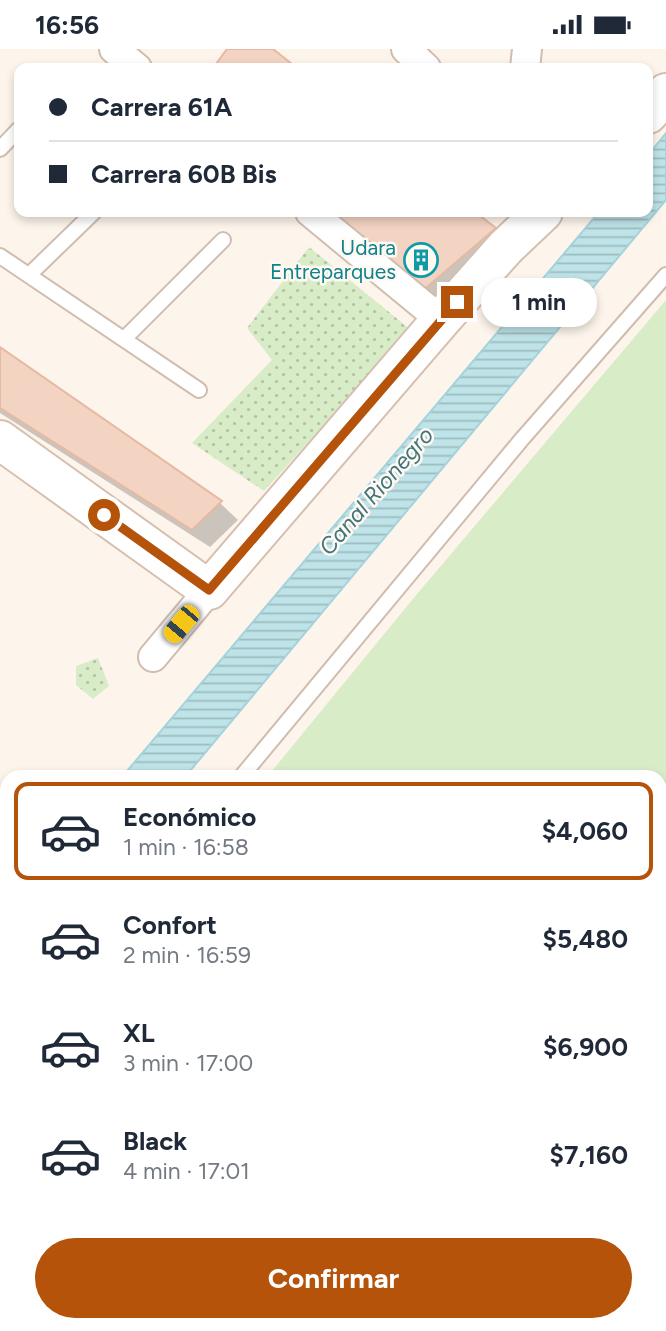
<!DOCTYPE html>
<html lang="es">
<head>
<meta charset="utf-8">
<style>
  body { margin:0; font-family:Figtree,sans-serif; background:#f6f6f7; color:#1f2937; height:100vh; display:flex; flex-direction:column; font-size:26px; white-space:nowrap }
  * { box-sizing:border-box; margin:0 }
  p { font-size:23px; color:#747a83 }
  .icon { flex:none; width:38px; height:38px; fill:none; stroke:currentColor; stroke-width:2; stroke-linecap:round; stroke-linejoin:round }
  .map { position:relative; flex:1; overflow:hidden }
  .sheet { position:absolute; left:0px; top:721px; width:667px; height:562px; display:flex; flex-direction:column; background:#fff; border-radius:21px 21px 0 0; box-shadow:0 4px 10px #0003 }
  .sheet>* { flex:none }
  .top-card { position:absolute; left:14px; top:14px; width:639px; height:154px; border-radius:14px; box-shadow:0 4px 10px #0003; display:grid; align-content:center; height:154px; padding:0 35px; background:#fff }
  .end { position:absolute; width:32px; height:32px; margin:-16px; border:9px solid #b45309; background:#fff; box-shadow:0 0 0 4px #fff }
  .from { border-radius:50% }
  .bubble { position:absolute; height:49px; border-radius:24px; background:#fff; box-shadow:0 4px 10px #0003; font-size:23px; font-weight:700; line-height:49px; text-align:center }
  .car { position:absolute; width:21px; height:42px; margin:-21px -10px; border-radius:9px; box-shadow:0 0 5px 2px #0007; background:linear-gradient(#f5c518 24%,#345 0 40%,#f5c518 0 76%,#345 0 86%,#f5c518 0) }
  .top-card b { display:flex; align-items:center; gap:24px; height:66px; font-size:26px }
  .top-card b+b { border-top:2px solid #e0e1e3 }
  .top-card i { width:18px; height:18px; background:#1f2937 }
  ul { padding:12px 0 0; list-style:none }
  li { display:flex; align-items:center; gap:21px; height:98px; margin:0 14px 10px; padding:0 21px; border:4px solid transparent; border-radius:14px }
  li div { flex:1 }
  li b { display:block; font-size:26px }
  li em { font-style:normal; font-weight:700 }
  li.on { border-color:#b45309 }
  li>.icon { width:63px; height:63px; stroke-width:1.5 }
  .primary-button { display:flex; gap:14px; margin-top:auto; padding:14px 35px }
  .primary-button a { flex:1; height:80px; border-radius:42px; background:#b45309; color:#fff; font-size:28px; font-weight:700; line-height:80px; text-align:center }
  .status { display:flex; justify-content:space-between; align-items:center; height:49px; padding:0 35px; background:#fff; direction:ltr }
  .status svg { height:19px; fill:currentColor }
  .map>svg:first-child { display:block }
  .grass { fill:#d8ecc8 }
  .park { fill:url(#park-dots) }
  .water { fill:url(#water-rules); stroke:#a4d4da; stroke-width:2 }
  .shadow { fill:#0003 }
  .building { fill:#f3d3c2; stroke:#e6b9a2; stroke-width:2 }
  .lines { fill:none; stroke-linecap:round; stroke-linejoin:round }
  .lane-casing { stroke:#d0bdaf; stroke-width:18 }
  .street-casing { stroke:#d0bdaf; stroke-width:32 }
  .secondary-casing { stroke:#d6bfaf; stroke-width:42 }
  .lane { stroke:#fff; stroke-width:14 }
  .street { stroke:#fff; stroke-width:28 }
  .secondary { stroke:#fff; stroke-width:38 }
  .route { stroke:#b45309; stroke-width:9 }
  .labels { text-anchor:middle; stroke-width:5; stroke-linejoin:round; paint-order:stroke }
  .culture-label { font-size:21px; fill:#0d838f; stroke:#fff9f2; text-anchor:end }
  .water-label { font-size:23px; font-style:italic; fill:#3f767e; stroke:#fff9f2 }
</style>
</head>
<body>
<div class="status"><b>16:56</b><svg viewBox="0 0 49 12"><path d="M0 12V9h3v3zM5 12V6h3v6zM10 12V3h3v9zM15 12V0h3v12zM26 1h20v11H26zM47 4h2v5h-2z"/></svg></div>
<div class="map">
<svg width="666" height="1282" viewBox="0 0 666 1282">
  <defs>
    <pattern id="park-dots" width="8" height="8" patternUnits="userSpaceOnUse" patternTransform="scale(1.75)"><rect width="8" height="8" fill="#d8ecc8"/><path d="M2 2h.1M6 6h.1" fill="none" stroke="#b4c2a5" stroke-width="1.8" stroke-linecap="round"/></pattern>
    <pattern id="water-rules" width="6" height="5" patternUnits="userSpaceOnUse" patternTransform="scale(1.75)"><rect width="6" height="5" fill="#bee3e8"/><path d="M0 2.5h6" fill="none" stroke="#9fbbbe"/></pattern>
  </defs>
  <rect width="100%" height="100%" fill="#fdf5eb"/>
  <path class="grass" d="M666,251V1282H606L593,1276H660V728H267L412,551Z"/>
  <path class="park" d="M309,198L411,281L264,442L192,394L272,311L247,279Z
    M98,609L109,637L93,650L76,636V617Z"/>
  <path class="water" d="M666,84V151L185,728H122L599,163H648V106Z
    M7,878V967L0,981V887Z"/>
  <path class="shadow" d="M328,163H473L495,180L522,208L450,270Z
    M0,301L220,454L238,471L210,498L0,364Z
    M660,992L666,995V1039L660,1036Z
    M660,1101L666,1104V1148L660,1145Z
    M660,1213L666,1216V1260L660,1257Z
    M99,1276H269L285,1282H110Z"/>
  <path class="building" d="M227,0H273L297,19H213Z
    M330,163H475L496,179L421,243Z
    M0,298L222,452L192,481L0,359Z
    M660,990L666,993V1031L660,1028Z
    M660,1099L666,1102V1140L660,1137Z
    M660,1211L666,1214V1252L660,1249Z
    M117,1276H274L289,1282H132Z"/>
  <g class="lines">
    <g class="lane-casing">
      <path id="lane" d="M0,100L19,80
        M0,207L199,341
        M29,226L94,163
        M124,290L223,191
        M241,728L522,390L666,226
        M352,1276L377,1282
        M549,1276L562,1282"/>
    </g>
    <g class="street-casing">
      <path id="street" d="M114,0L137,19
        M406,0L426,19
        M525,19L527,0
        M310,163L441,271
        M153,608L209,541"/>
    </g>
    <g class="secondary-casing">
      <path id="secondary" d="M648,65L666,44
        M0,391L209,541L441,271L506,198L543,163"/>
    </g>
    <use href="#lane" class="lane"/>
    <use href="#street" class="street"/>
    <use href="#secondary" class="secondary"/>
  </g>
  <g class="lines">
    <path class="route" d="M104,466L209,541L457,253"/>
  </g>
  <defs>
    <g id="building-ring" transform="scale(1.75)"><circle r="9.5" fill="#fff9f2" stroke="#0f9aa8" stroke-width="1.5"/><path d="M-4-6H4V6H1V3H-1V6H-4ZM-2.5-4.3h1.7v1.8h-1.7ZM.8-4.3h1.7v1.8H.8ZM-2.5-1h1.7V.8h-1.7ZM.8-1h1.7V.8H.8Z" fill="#0f9aa8"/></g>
  </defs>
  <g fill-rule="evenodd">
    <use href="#building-ring" x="421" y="211"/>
  </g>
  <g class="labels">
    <g class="culture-label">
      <text x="396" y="206">Udara<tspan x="396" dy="24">Entreparques</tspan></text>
    </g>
    <g class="water-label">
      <text transform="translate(376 442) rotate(-49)" y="8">Canal Rionegro</text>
    </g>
  </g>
</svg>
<i class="end from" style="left:104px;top:466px"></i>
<i class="end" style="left:457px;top:253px"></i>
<div class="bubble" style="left:481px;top:229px;width:116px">1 min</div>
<i class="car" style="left:181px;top:575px;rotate:220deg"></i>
<div class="top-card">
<b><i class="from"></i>Carrera 61A</b>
<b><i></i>Carrera 60B Bis</b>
</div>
<section class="sheet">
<ul>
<li class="on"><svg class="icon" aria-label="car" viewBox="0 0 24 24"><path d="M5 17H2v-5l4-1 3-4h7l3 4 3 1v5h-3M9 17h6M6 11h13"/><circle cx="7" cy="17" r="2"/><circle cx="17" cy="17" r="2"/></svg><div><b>Económico</b><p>1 min · 16:58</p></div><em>$4,060</em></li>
<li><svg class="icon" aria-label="car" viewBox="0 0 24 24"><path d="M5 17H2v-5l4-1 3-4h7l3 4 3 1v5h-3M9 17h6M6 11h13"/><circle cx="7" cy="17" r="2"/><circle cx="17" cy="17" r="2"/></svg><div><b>Confort</b><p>2 min · 16:59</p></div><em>$5,480</em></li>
<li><svg class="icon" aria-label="car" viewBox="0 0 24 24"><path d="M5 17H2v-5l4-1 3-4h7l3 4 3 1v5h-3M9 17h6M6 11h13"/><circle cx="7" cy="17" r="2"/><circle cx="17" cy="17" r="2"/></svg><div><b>XL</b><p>3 min · 17:00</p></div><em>$6,900</em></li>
<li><svg class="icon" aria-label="car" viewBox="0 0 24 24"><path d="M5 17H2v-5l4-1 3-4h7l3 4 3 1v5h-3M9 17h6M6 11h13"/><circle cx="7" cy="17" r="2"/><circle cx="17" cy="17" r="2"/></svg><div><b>Black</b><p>4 min · 17:01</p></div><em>$7,160</em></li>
</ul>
<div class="primary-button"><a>Confirmar</a></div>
</section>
</div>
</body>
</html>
